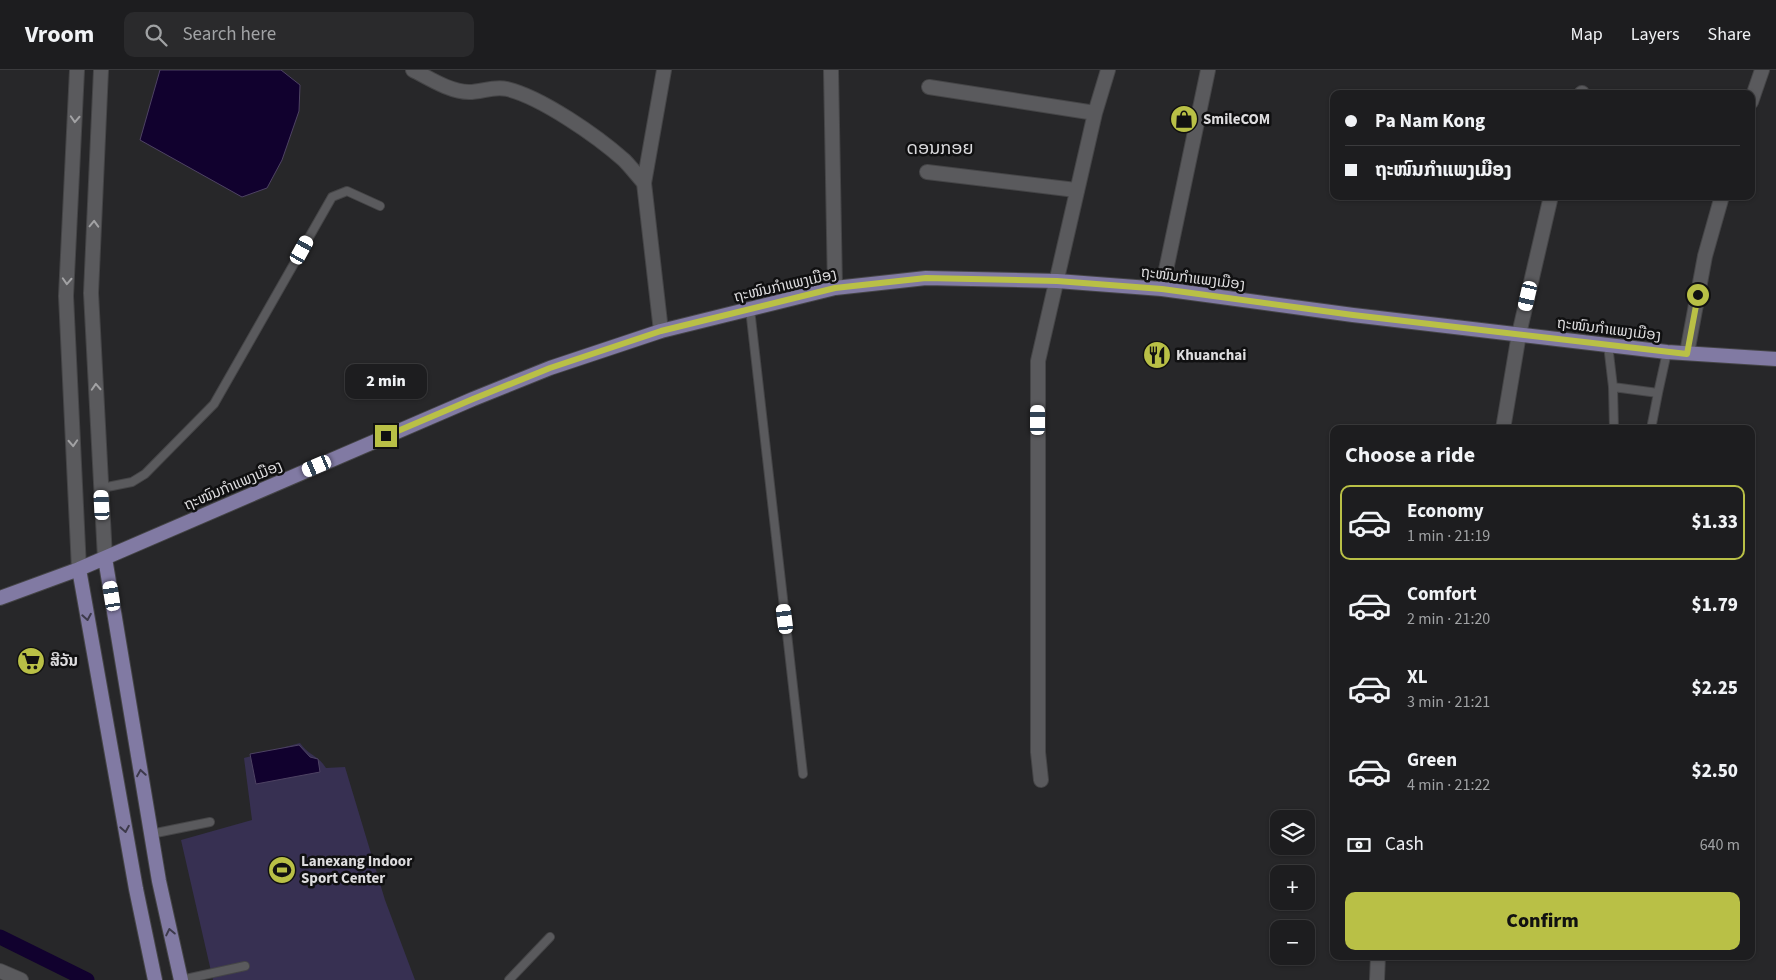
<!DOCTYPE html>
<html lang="en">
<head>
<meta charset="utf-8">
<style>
  body { margin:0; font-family:"Source Sans 3","Noto Sans Lao",sans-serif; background:#2a2a2c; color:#f1f3f6; height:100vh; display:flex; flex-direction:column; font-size:19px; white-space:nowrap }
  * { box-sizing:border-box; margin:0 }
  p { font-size:16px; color:#a0a2a4 }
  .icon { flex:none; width:28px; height:28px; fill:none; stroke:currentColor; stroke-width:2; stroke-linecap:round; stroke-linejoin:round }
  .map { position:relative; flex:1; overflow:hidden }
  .sheet { position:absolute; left:1330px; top:355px; width:425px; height:535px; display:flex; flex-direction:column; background:#1d1d1f; border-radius:10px; box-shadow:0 1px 4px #0004,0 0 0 1px #3b3b3d }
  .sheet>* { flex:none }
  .hud { position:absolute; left:1330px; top:20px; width:425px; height:110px; border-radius:10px; box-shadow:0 1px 4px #0004,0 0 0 1px #3b3b3d; display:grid; align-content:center; height:110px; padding:0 15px; background:#1d1d1f }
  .controls { position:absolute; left:1270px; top:740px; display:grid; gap:10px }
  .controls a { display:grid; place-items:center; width:45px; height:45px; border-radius:10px; background:#1d1d1f; box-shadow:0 1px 4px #0004,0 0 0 1px #3b3b3d; font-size:25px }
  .end { position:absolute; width:22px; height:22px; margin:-11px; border:6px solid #b9c046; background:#111; box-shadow:0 0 0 2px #111 }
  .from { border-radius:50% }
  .bubble { position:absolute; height:35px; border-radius:10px; background:#1d1d1f; box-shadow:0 1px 4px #0004,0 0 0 1px #3b3b3d; font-size:16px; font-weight:800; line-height:35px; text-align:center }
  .car { position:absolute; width:15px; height:30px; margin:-15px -8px; border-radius:6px; box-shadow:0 0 4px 1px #0007; background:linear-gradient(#fff 24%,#345 0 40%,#fff 0 76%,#345 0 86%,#fff 0) }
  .hud b { display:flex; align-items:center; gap:18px; height:48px; font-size:19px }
  .hud b+b { border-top:1px solid #3b3b3d }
  .hud i { width:12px; height:12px; background:#f1f3f6 }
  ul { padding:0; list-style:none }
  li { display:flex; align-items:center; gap:15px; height:75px; margin:0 10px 8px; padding:0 5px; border:2px solid transparent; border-radius:10px }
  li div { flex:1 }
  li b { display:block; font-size:19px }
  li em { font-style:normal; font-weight:800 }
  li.on { border-color:#b9c046 }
  li>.icon { width:45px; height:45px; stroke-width:1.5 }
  h2 { padding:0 15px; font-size:22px; line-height:60px }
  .pay { display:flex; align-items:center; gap:12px; height:55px; padding:0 15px; font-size:19px }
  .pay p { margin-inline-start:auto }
  .primary-button { display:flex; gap:10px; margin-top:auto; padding:10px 15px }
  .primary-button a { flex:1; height:58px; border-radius:10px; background:#b9c046; color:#111; font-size:20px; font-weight:800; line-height:58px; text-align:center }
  header { display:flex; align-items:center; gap:30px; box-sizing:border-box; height:70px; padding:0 25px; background:#1d1d1f; border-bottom:1px solid #3b3b3d }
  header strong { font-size:24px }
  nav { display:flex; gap:28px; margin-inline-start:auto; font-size:18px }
  .search { width:350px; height:45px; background:#2a2a2c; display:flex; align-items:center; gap:12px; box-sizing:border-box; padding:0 18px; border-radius:10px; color:#a0a2a4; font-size:19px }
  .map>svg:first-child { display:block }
  .green { fill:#373052 }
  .water { fill:#11012e; stroke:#4e4363 }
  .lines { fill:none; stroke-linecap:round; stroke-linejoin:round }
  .canal { stroke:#11012e; stroke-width:15 }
  .service-casing { stroke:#454547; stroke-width:10 }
  .minor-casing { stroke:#454547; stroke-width:16 }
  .tertiary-casing { stroke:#454547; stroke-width:16 }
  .primary-casing { stroke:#454547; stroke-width:16 }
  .service { stroke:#5a5a5d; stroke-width:8 }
  .minor { stroke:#5a5a5d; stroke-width:14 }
  .tertiary { stroke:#5a5a5d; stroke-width:14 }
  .primary { stroke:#817aa3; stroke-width:14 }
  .oneway { stroke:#a2a2a4 }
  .oneway2 { stroke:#3d3a4b }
  .route { stroke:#b9c046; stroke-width:6 }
  .labels { text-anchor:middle; stroke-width:5; stroke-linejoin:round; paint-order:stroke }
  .poi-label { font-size:15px; font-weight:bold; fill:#dddcde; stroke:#101011; text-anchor:start }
  .street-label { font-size:15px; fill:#dddcde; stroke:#101011 }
  .quarter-label { font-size:18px; fill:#dadadd; stroke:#101011 }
</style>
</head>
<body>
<header>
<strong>Vroom</strong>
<div class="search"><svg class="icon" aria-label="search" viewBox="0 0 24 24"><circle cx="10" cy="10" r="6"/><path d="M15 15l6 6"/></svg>Search here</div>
<nav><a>Map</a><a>Layers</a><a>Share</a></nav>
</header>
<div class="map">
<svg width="1776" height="910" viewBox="0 0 1776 910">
  <rect width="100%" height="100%" fill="#272729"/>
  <path class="green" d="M300,673C309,686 317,684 326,698L345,697L385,830L415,910H213L181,770L252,750L244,688Z"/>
  <path class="water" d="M160,0H281L300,15L299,41L282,90L267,118L242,127L140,70Z
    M299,675L310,687L318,689L320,702L256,714L250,684Z"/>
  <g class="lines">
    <path class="canal" d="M0,867L87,910"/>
    <g class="service-casing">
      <path id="service" d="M750,239L803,704
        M1608,275L1613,317L1658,323L1667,282
        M1613,317L1614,359
        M1651,359L1658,323
        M102,418L132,412L145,404L214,334L332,127L347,121L380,136
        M151,764L210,752
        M181,910L245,896
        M509,910L550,867"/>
    </g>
    <g class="minor-casing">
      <path id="minor" d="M413,0C429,8 450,22 469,22C482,22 493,16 507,19C541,27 597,66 624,90C631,97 637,105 644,113
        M831,0L835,218
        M929,17L1095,43
        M1581,24L1582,23
        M1751,32L1762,0
        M927,102L1076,120
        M661,261L644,113L664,0
        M1687,283L1705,186L1722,126
        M1503,359L1519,264L1551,126
        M1041,710L1038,682V291L1095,43L1108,0
        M0,901L21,910
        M1377,910L1378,886"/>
    </g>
    <g class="tertiary-casing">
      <path id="tertiary" d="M77,0L66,226L79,499
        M101,0L91,223L105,488
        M1162,219L1208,0"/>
    </g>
    <g class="primary-casing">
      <path id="primary" d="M105,488L159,811L181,910
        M79,499L136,819L155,910
        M0,528L79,499L473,329L550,298L661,261L835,218L926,208L1057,211L1162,219L1353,245L1667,282L1776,289"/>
    </g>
    <use href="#service" class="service"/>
    <use href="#minor" class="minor"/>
    <use href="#tertiary" class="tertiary"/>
    <use href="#primary" class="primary"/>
  </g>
  <defs><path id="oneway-chevron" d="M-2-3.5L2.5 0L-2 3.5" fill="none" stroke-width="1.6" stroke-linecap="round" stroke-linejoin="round" transform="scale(1.25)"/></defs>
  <g class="oneway">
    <use href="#oneway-chevron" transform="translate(75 49) rotate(93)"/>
    <use href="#oneway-chevron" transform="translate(94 154) rotate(-88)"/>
    <use href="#oneway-chevron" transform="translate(67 211) rotate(93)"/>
    <use href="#oneway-chevron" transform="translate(96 317) rotate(-93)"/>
    <use href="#oneway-chevron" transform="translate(73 373) rotate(87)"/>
  </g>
  <g class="oneway2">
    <use href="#oneway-chevron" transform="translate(87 547) rotate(80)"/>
    <use href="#oneway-chevron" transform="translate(141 703) rotate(-99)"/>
    <use href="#oneway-chevron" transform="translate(125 759) rotate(80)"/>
    <use href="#oneway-chevron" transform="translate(170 862) rotate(-102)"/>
  </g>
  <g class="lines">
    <path class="route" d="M386,366L473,329L550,298L661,261L835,218L926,208L1057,211L1162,219L1353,245L1687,284L1698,225"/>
  </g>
  <defs>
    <g id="shop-disc" transform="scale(1.4375)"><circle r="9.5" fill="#b9c046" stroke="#101011"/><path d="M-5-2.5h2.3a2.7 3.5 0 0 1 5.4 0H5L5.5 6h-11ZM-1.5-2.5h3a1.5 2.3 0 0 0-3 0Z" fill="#111"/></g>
    <g id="restaurant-disc" transform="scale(1.4375)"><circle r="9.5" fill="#b9c046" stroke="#101011"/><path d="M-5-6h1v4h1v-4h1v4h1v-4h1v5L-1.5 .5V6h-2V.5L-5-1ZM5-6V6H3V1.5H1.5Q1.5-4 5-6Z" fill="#111"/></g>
    <g id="supermarket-disc" transform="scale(1.4375)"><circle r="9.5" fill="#b9c046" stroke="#101011"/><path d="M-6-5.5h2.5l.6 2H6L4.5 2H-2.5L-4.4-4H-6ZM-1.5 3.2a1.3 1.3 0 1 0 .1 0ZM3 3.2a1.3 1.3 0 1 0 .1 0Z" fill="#111"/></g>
    <g id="stadium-disc" transform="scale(1.4375)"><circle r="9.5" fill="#b9c046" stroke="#101011"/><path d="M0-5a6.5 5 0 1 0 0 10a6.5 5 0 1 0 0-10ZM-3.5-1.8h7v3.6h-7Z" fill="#111"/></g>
  </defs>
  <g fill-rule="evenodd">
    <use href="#shop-disc" x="1184" y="49"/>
    <use href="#restaurant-disc" x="1157" y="285"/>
    <use href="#supermarket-disc" x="31" y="591"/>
    <use href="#stadium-disc" x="282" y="800"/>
  </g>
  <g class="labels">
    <g class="poi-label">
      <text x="1203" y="54">SmileCOM</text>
      <text x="1176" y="290">Khuanchai</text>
      <text x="50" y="596">ສີວັນ</text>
      <text x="301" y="796">Lanexang Indoor<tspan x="301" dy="17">Sport Center</tspan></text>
    </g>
    <g class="street-label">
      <text transform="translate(1193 208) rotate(7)" y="5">ຖະໜົນກຳແພງເມືອງ</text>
      <text transform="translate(785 215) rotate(-13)" y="5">ຖະໜົນກຳແພງເມືອງ</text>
      <text transform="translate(1609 259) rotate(7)" y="5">ຖະໜົນກຳແພງເມືອງ</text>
      <text transform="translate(233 415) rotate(-23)" y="5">ຖະໜົນກຳແພງເມືອງ</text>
    </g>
    <g class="quarter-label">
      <text x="940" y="84">ດອນກອຍ</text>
    </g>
  </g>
</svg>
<div class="controls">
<a><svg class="icon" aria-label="layers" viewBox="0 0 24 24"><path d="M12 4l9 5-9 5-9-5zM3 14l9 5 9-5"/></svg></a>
<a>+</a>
<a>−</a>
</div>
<i class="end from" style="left:1698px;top:225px"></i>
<i class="end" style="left:386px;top:366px"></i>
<div class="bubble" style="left:345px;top:294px;width:82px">2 min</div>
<i class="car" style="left:302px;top:180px;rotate:29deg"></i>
<i class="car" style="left:1528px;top:226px;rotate:193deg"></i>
<i class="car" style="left:1038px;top:350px;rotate:0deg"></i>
<i class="car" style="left:317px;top:396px;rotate:247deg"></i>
<i class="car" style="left:102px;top:435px;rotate:357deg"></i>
<i class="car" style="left:112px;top:526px;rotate:351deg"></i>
<i class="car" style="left:785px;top:549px;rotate:353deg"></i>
<div class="hud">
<b><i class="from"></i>Pa Nam Kong</b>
<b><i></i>ຖະໜົນກຳແພງເມືອງ</b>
</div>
<section class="sheet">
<h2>Choose a ride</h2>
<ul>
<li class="on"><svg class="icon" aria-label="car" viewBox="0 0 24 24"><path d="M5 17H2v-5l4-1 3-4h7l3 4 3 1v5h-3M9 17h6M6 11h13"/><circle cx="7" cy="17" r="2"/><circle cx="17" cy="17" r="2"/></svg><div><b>Economy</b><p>1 min · 21:19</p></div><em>$1.33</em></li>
<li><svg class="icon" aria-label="car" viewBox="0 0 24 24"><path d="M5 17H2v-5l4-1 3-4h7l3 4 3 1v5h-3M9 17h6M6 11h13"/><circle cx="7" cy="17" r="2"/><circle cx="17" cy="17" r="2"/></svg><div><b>Comfort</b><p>2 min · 21:20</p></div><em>$1.79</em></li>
<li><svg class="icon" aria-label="car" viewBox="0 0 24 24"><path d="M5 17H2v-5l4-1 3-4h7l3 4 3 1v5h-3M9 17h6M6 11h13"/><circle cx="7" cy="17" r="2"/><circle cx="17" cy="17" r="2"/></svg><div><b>XL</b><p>3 min · 21:21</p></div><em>$2.25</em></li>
<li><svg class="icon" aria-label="car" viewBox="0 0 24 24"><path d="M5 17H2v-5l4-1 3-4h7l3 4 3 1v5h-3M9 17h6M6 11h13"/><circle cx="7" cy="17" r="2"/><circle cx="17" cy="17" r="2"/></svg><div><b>Green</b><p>4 min · 21:22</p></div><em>$2.50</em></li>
</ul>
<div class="pay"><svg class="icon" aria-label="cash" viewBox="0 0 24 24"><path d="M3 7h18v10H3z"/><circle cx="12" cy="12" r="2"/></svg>Cash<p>640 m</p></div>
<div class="primary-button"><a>Confirm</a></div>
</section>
</div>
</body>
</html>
